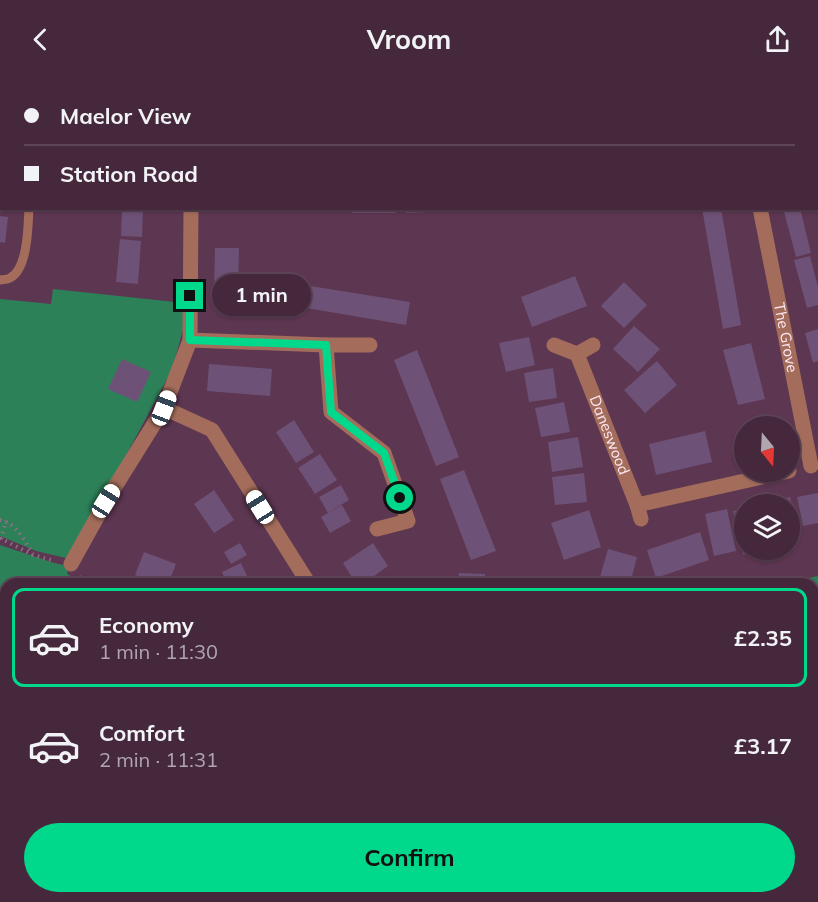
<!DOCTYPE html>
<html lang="en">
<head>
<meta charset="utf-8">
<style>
  body { margin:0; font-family:Mulish,sans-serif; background:#4d3044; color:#f1f3f6; height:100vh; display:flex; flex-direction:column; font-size:22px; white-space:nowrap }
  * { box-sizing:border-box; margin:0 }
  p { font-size:20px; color:#b0a6b0 }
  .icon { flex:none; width:33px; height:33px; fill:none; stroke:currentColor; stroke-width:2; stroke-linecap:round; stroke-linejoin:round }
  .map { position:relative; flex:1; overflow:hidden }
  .drawer { position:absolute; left:0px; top:500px; width:819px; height:326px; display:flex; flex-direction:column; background:#46283d; border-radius:18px 18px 0 0; box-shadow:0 2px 4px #0004,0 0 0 2px #5e4457 }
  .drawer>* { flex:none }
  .hud { position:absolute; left:0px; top:0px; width:819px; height:132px; box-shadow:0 2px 4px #0004,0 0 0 2px #5e4457; display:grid; align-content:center; height:132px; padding:0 24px; background:#46283d }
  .needle { width:39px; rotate:162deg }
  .fabs { position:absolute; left:734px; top:338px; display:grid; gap:12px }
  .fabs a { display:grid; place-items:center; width:66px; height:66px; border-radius:50%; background:#46283d; box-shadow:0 2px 4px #0004,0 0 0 2px #5e4457; font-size:30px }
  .end { position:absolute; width:27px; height:27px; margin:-14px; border:8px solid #00d98c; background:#111; box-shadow:0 0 0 3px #111 }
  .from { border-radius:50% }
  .bubble { position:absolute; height:42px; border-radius:21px; background:#46283d; box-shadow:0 2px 4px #0004,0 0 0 2px #5e4457; font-size:20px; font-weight:700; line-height:42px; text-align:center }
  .car { position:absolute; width:18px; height:36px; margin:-18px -9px; border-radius:8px; box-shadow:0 0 4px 2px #0007; background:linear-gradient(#fff 24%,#345 0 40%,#fff 0 76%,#345 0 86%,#fff 0) }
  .hud b { display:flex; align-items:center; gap:21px; height:57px; font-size:22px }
  .hud b+b { border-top:2px solid #5e4457 }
  .hud i { width:15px; height:15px; background:#f1f3f6 }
  ul { padding:10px 0 0; list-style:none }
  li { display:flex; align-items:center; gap:18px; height:99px; margin:0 12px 9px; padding:0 12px; border:3px solid transparent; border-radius:12px }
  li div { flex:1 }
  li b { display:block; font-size:22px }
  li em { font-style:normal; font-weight:700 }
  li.current { border-color:#00d98c }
  li>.icon { width:54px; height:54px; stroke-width:1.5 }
  .cta { display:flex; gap:12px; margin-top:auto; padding:12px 24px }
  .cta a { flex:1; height:69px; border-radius:36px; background:#00d98c; color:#111; font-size:24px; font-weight:700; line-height:69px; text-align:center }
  header { display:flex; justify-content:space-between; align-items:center; height:78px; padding:0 24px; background:#46283d; font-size:27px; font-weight:700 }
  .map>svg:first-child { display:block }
  .green { fill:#2d8159 }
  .building { fill:#6e5176 }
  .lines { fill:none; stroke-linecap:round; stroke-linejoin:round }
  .path { stroke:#906f86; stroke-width:4; stroke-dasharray:1.5 4.5; stroke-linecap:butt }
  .lane { stroke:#a46d5b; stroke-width:9 }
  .street { stroke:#a46d5b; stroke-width:15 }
  .route { stroke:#00d98c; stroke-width:8 }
  .labels { text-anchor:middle; stroke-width:5; stroke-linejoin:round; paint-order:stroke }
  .street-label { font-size:15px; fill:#fde9f6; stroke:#512c46 }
</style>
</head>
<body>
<header><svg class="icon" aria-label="back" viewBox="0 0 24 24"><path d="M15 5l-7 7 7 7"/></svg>Vroom<svg class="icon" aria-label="share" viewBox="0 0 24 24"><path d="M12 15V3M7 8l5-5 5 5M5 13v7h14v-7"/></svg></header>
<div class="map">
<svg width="818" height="824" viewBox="0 0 818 824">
  <rect width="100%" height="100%" fill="#5d3651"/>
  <path class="green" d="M53,211L175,224L185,223L184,248L172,292L70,481L36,473L0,458V221L51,226Z
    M0,467L54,485L69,488L67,496L83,505L6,506V805L0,802Z
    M818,498V824H49L39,819H813V506L785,505Z"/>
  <path class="building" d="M122,130H143L142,159L121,158Z
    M352,130H396V135H352Z
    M406,130H475V132L406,135Z
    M702,130H721L741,247L723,251Z
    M783,130H800L811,175L796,179Z
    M0,138L8,139L5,165L0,164Z
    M120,161L141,163L138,206L116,204Z
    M215,170H239L238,216L214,215Z
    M810,178L818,209V227L807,230L794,182Z
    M575,198L587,228L532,249L521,219Z
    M624,204L647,227L624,250L601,228Z
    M298,206L410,224L406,247L295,228Z
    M634,248L660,271L638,294L613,271Z
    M818,251V283L813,285L805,255Z
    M529,259L535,287L506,294L499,265Z
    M751,265L765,321L738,327L723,272Z
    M417,272L459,379L436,388L394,282Z
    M122,281L151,294L137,324L108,311Z
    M657,283L677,307L645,335L624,312Z
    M209,286L272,291L270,318L207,313Z
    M553,290L557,320L529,324L524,295Z
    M564,324L570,354L541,359L535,330Z
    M772,339L774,348H744L743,355L741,348Z
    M294,342L314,374L296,385L276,354Z
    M705,353L712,384L656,397L649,366Z
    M578,359L583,389L552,394L548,364Z
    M320,376L337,402L315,416L298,390Z
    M464,392L496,473L471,482L440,401Z
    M584,395L587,424L555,427L552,399Z
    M341,407L349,422L328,435L319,419Z
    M214,412L234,442L214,455L194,426Z
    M818,415V445L803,448L797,419Z
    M790,419L798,448L789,450V426L763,425Z
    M342,427L351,443L330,455L321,439Z
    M727,431L736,473L714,478L705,436Z
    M744,431V471L766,472L743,477L733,433Z
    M589,432L601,469L564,482L551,445Z
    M700,454L709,482L656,500L647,472Z
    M240,465L247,477L231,486L224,474Z
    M373,465L388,488L363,506H356L343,485Z
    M608,471L637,479L630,506H598Z
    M144,474L176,486L168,506H158L135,497Z
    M241,485L248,500L237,506H227L222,494Z
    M459,495L485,496V506H458Z"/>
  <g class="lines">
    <path class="path" d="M0,442C17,445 24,463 33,476
      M0,460L33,477L55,483
      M1,461L6,443
      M79,499L89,506"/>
    <path class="lane" d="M793,0V2
      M42,2V0
      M0,202C3,201 7,202 10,200C28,191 28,148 29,130"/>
    <g class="street">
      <path d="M594,0V2"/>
      <path d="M195,2V0"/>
      <path id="s1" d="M760,130L811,388"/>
      <path d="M190,262L326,267H370"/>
      <path d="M326,267L331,334L384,375L408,443L377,451"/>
      <path id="s2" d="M554,267L577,276L637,427L641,441"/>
      <path d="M577,276L593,267"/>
      <path d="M164,330L212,352L309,506"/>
      <path d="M637,427L789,393"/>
      <path d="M71,486L106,423L164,330L190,262L191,130"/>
    </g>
  </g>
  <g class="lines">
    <path class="route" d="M190,218V262L326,267L331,334L384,375L400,420"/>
  </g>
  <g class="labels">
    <g class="street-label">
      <text dy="5" stroke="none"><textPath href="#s1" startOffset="132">The Grove</textPath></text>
      <text dy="5" stroke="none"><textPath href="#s2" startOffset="112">Daneswood</textPath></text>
    </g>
  </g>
</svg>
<div class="fabs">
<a><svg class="needle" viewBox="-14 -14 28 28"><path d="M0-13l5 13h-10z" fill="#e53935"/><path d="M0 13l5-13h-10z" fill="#b0a6b0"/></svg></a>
<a><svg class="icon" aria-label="layers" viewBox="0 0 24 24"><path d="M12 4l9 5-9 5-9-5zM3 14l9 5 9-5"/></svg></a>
</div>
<i class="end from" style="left:400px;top:420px"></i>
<i class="end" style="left:190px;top:218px"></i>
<div class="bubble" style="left:212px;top:196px;width:99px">1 min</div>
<i class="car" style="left:164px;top:330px;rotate:21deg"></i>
<i class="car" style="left:106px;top:423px;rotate:32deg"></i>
<i class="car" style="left:260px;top:429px;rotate:328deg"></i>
<div class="hud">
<b><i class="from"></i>Maelor View</b>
<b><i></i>Station Road</b>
</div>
<section class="drawer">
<ul>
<li class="current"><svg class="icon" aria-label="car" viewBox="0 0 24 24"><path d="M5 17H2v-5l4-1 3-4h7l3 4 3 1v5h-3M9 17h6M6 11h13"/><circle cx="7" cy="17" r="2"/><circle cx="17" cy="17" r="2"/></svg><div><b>Economy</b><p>1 min · 11:30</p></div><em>£2.35</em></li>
<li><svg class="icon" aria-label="car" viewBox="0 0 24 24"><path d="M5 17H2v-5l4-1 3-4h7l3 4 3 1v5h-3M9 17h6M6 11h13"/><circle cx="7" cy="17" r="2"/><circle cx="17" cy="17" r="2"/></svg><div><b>Comfort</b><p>2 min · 11:31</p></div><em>£3.17</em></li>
</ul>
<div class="cta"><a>Confirm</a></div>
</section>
</div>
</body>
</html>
